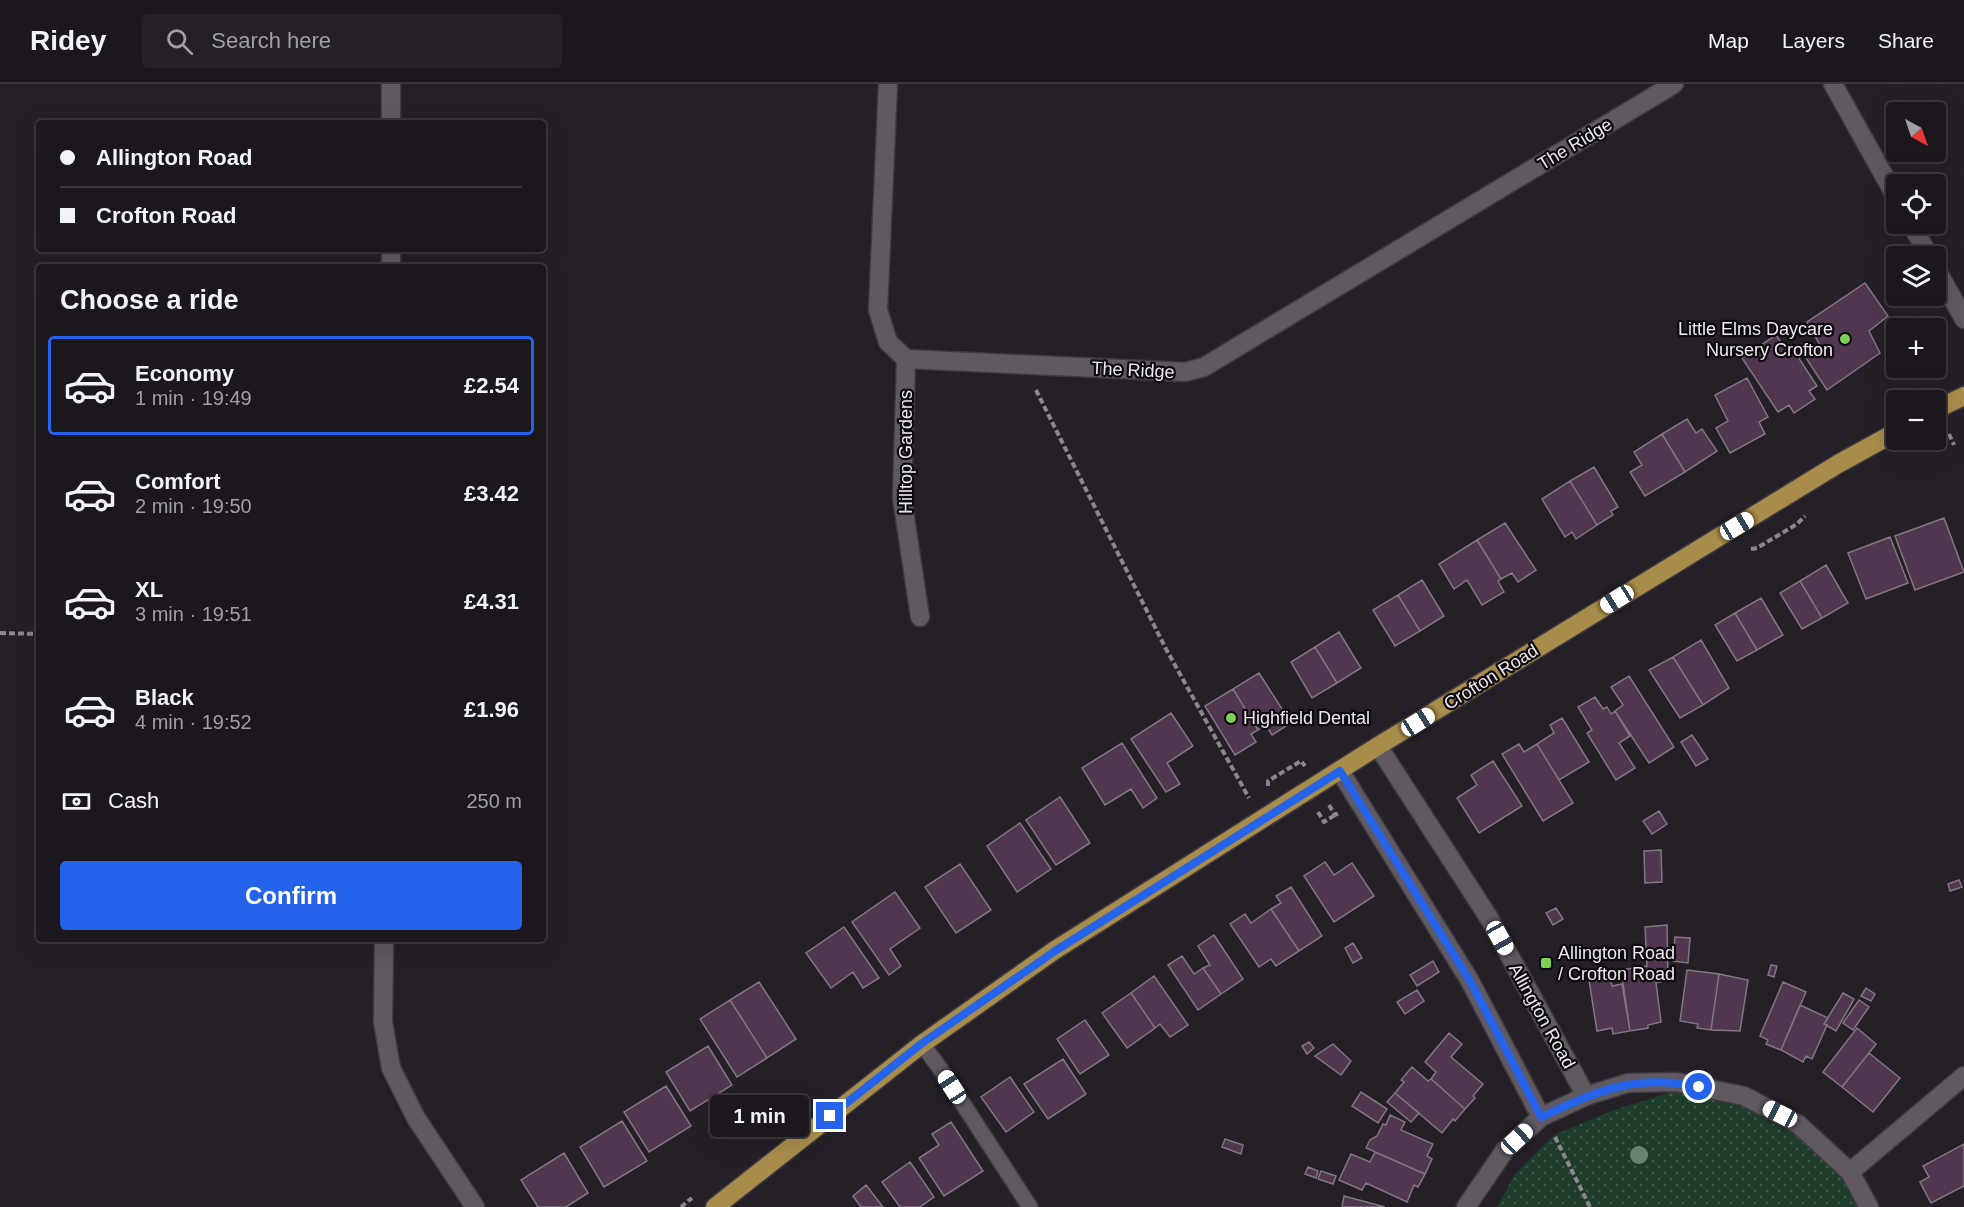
<!DOCTYPE html>
<html lang="en">
<head>
<meta charset="utf-8">
<style>
  body { margin:0; font-family:Helvetica,sans-serif; background:#252026; color:#f1f3f6; height:100vh; display:flex; flex-direction:column; font-size:22px; white-space:nowrap }
  * { box-sizing:border-box; margin:0 }
  p { font-size:20px; color:#a09fa4 }
  .icon { flex:none; width:33px; height:33px; fill:none; stroke:currentColor; stroke-width:2; stroke-linecap:round; stroke-linejoin:round }
  .map { position:relative; flex:1; overflow:hidden }
  .sheet { position:absolute; left:36px; top:180px; width:510px; height:678px; display:flex; flex-direction:column; background:#1c171d; border-radius:6px; box-shadow:0 6px 24px #0002,0 0 0 2px #3a363b }
  .sheet>* { flex:none }
  .banner { position:absolute; left:36px; top:36px; width:510px; height:132px; border-radius:6px; box-shadow:0 6px 24px #0002,0 0 0 2px #3a363b; display:grid; align-content:center; height:132px; padding:0 24px; background:#1c171d }
  .needle { width:39px; rotate:140deg }
  .controls { position:absolute; left:1886px; top:18px; display:grid; gap:12px }
  .controls a { display:grid; place-items:center; width:60px; height:60px; border-radius:6px; background:#1c171d; box-shadow:0 6px 24px #0002,0 0 0 2px #3a363b; font-size:30px }
  .end { position:absolute; width:27px; height:27px; margin:-14px; border:8px solid #2563eb; background:#fff; box-shadow:0 0 0 3px #fff }
  .from { border-radius:50% }
  .bubble { position:absolute; height:42px; border-radius:6px; background:#1c171d; box-shadow:0 6px 24px #0002,0 0 0 2px #3a363b; font-size:20px; font-weight:800; line-height:42px; text-align:center }
  .car { position:absolute; width:18px; height:36px; margin:-18px -9px; border-radius:8px; box-shadow:0 0 4px 2px #0007; background:linear-gradient(#fff 24%,#345 0 40%,#fff 0 76%,#345 0 86%,#fff 0) }
  .banner b { display:flex; align-items:center; gap:21px; height:57px; font-size:22px }
  .banner b+b { border-top:2px solid #3a363b }
  .banner i { width:15px; height:15px; background:#f1f3f6 }
  ul { padding:0; list-style:none }
  li { display:flex; align-items:center; gap:18px; height:99px; margin:0 12px 9px; padding:0 12px; border:3px solid transparent; border-radius:6px }
  li div { flex:1 }
  li b { display:block; font-size:22px }
  li em { font-style:normal; font-weight:800 }
  li.on { border-color:#2563eb }
  li>.icon { width:54px; height:54px; stroke-width:1.5 }
  h2 { padding:0 24px; font-size:27px; line-height:72px }
  .pay { display:flex; align-items:center; gap:15px; height:66px; padding:0 24px; font-size:22px }
  .pay p { margin-inline-start:auto }
  .action { display:flex; gap:12px; margin-top:auto; padding:12px 24px }
  .action a { flex:1; height:69px; border-radius:6px; background:#2563eb; color:#fff; font-size:24px; font-weight:800; line-height:69px; text-align:center }
  header { display:flex; align-items:center; gap:36px; box-sizing:border-box; height:84px; padding:0 30px; background:#1c171d; border-bottom:2px solid #3a363b }
  header strong { font-size:28px }
  nav { display:flex; gap:33px; margin-inline-start:auto; font-size:21px }
  .search { width:420px; height:54px; background:#252026; display:flex; align-items:center; gap:15px; box-sizing:border-box; padding:0 21px; border-radius:6px; color:#a09fa4; font-size:22px }
  .map>svg:first-child { display:block }
  .grass { fill:url(#grass-dots) }
  .building { fill:#50364e; stroke:#817780; stroke-width:1.5 }
  .lines { fill:none; stroke-linecap:round; stroke-linejoin:round }
  .lane-casing { stroke:#3f3a41; stroke-width:18 }
  .street-casing { stroke:#3f3a41; stroke-width:21 }
  .primary-casing { stroke:#3f3a41; stroke-width:21 }
  .path { stroke:#8c878e; stroke-width:4; stroke-dasharray:6 3; stroke-linecap:butt }
  .lane { stroke:#605962; stroke-width:15 }
  .street { stroke:#605962; stroke-width:18 }
  .primary { stroke:#a88c49; stroke-width:18 }
  .tree { fill:#658472 }
  .route { stroke:#2563eb; stroke-width:8 }
  .poi-dot { fill:#7ed053; stroke:#0c0a0d; stroke-width:2 }
  .labels { text-anchor:middle; stroke-width:4.5; stroke-linejoin:round; paint-order:stroke }
  .street-label { font-size:18px; fill:#ede9ef; stroke:#0c0a0d }
  .poi-label { font-size:18px; fill:#ede9ef; stroke:#0c0a0d; text-anchor:start }
</style>
</head>
<body>
<header>
<strong>Ridey</strong>
<div class="search"><svg class="icon" aria-label="search" viewBox="0 0 24 24"><circle cx="10" cy="10" r="6"/><path d="M15 15l6 6"/></svg>Search here</div>
<nav><a>Map</a><a>Layers</a><a>Share</a></nav>
</header>
<div class="map">
<svg width="1964" height="1123" viewBox="0 0 1964 1123">
  <defs>
    <pattern id="grass-dots" width="8" height="8" patternUnits="userSpaceOnUse" patternTransform="scale(1.5)"><rect width="8" height="8" fill="#1d3d2a"/><path d="M2 2h.1M6 6h.1" fill="none" stroke="#3e5949" stroke-width="1.8" stroke-linecap="round"/></pattern>
  </defs>
  <rect width="100%" height="100%" fill="#251f27"/>
  <path class="grass" d="M1681,1005L1746,1016L1799,1044L1848,1092L1864,1123H1497L1515,1090L1554,1051L1611,1027Z"/>
  <path class="building" d="M1865,199L1888,232L1869,247L1880,269L1827,306L1806,274L1821,263L1807,238Z
    M1776,251L1786,265L1791,262L1817,302L1809,307L1815,315L1794,329L1789,321L1778,328L1742,274Z
    M1747,294L1768,333L1759,338L1765,350L1730,369L1716,344L1728,337L1715,311Z
    M1687,335L1696,349L1702,345L1717,367L1685,388L1662,350Z
    M1662,350L1685,388L1645,412L1630,388L1642,381L1634,368Z
    M1594,383L1618,423L1611,427L1613,431L1597,441L1570,397Z
    M1570,397L1597,441L1576,455L1572,448L1565,453L1542,415Z
    M1944,434L1964,488L1915,506L1895,452Z
    M1505,439L1536,486L1518,498L1512,489L1501,495L1477,456Z
    M1890,453L1908,499L1866,515L1848,469Z
    M1477,456L1501,495L1498,497L1504,508L1482,521L1467,496L1454,505L1439,480Z
    M1826,481L1848,519L1822,534L1800,497Z
    M1422,496L1444,532L1420,547L1398,511Z
    M1800,497L1822,534L1802,545L1780,509Z
    M1398,511L1420,547L1395,562L1373,526Z
    M1761,514L1783,551L1757,566L1735,529Z
    M1735,529L1757,566L1737,577L1715,541Z
    M1339,548L1361,584L1337,599L1315,563Z
    M1701,556L1729,604L1703,621L1673,573Z
    M1315,563L1337,599L1312,614L1291,578Z
    M1673,573L1703,621L1680,634L1649,586Z
    M1259,589L1291,639L1272,651L1266,641L1258,646L1233,605Z
    M1629,592L1674,663L1649,679L1615,627L1623,621L1611,603Z
    M1233,605L1258,646L1251,650L1256,658L1235,671L1205,622Z
    M1595,613L1603,625L1607,623L1611,630L1615,627L1630,652L1619,659L1635,684L1616,696L1587,649L1592,646L1578,623Z
    M1171,629L1193,662L1167,679L1180,700L1166,708L1131,655Z
    M1562,634L1589,678L1559,696L1537,660L1554,649L1550,641Z
    M1692,651L1708,675L1696,682L1681,658Z
    M1122,659L1157,714L1143,724L1131,705L1105,721L1082,684Z
    M1519,660L1524,668L1537,660L1573,719L1543,737L1502,670Z
    M1493,677L1522,722L1479,749L1457,714L1477,701L1471,691Z
    M1060,713L1090,759L1056,781L1026,736Z
    M1659,727L1667,740L1652,750L1643,737Z
    M1020,739L1051,785L1017,808L987,762Z
    M1661,766L1662,798L1645,799L1644,767Z
    M1325,778L1334,791L1352,779L1374,812L1334,838L1304,792Z
    M960,780L991,826L956,849L925,803Z
    M1959,796L1962,803L1950,807L1948,800Z
    M1291,803L1322,852L1299,867L1271,825L1281,819L1276,812Z
    M895,808L920,844L890,865L901,882L889,891L852,838Z
    M1556,824L1563,835L1553,841L1546,829Z
    M1271,825L1299,867L1276,882L1271,875L1259,883L1230,840L1245,830L1251,839Z
    M1667,841L1668,896L1656,899L1661,938L1648,941V944L1630,947L1621,886L1647,882L1645,843Z
    M844,843L879,894L863,904L853,888L831,904L806,869Z
    M1214,851L1243,895L1221,910L1203,884L1210,881L1198,862Z
    M1675,853L1690,854L1688,879L1673,877Z
    M1353,859L1362,874L1353,879L1345,864Z
    M1182,872L1194,890L1203,884L1221,910L1198,926L1168,881Z
    M1433,877L1439,888L1417,902L1410,891Z
    M1771,881L1777,882L1774,893L1768,891Z
    M1687,886L1719,890L1711,946L1697,944L1698,940L1680,937Z
    M1609,887L1612,902L1622,900L1630,947L1613,950L1612,944L1597,947L1588,890Z
    M1719,890L1748,896L1740,947L1711,946Z
    M1154,892L1188,941L1170,953L1160,940L1155,944L1131,909Z
    M759,898L796,955L767,974L730,916Z
    M1783,898L1806,908L1781,966L1766,960L1768,956L1760,952Z
    M1866,904L1875,910L1871,917L1861,912Z
    M1417,906L1424,917L1405,930L1397,918Z
    M1131,909L1155,944L1127,964L1102,929Z
    M1843,909L1854,915L1836,947L1824,940Z
    M730,916L767,974L737,993L700,935Z
    M1859,916L1869,923L1853,946L1843,939Z
    M1800,921L1828,934L1824,940L1827,941L1812,975L1806,972L1803,978L1781,966Z
    M1085,936L1109,971L1080,990L1057,955Z
    M1857,944L1876,960L1842,1003L1823,988Z
    M1449,949L1462,960L1451,973L1483,1000L1473,1012L1475,1014L1465,1025L1431,995L1436,988L1425,978Z
    M1309,958L1314,964L1307,970L1302,962Z
    M1333,960L1351,977L1341,991L1315,972Z
    M708,962L732,1001L690,1027L666,988Z
    M1869,969L1900,994L1873,1028L1842,1003Z
    M1063,975L1086,1010L1048,1035L1024,1000Z
    M1412,983L1428,997L1431,995L1465,1025L1455,1037L1453,1035L1442,1049L1395,1009L1404,998L1401,996Z
    M1010,993L1034,1028L1006,1048L981,1013Z
    M666,1002L691,1042L649,1068L624,1028Z
    M1361,1008L1387,1025L1378,1039L1352,1022Z
    M1395,1009L1419,1029L1411,1038L1387,1018Z
    M1390,1031L1405,1038L1401,1046L1433,1060L1427,1072L1432,1075L1425,1090L1366,1064L1370,1056L1377,1052L1383,1040L1386,1041Z
    M622,1037L647,1077L604,1103L580,1063Z
    M951,1038L983,1087L944,1112L919,1074L939,1061L932,1050Z
    M1225,1055L1243,1061L1241,1070L1222,1063Z
    M1964,1060V1102L1931,1119L1920,1098L1929,1093L1923,1082Z
    M1375,1068L1425,1090L1418,1103L1414,1101L1407,1118L1366,1099L1362,1106L1339,1096L1351,1070L1370,1078Z
    M564,1069L588,1109L566,1123H538L521,1096Z
    M910,1078L934,1113L920,1123H900L882,1098Z
    M1308,1083L1318,1087L1316,1094L1305,1090Z
    M1321,1087L1336,1092L1333,1100L1318,1095Z
    M866,1101L883,1123H861L853,1112Z
    M1344,1112L1385,1123H1342Z"/>
  <g class="lines">
    <g class="lane-casing">
      <path id="lane" d="M922,960L939,983L1030,1123"/>
    </g>
    <g class="street-casing">
      <path id="street" d="M391,0V39
        M888,0L878,226L888,258L906,275L1185,288L1204,283L1674,0
        M1833,0L1896,113
        M1911,140L1929,172
        M391,183V165
        M1935,183L1964,235
        M906,275L902,414L920,533
        M1378,662L1489,834L1586,1012
        M1340,687L1470,897L1541,1033
        M384,855L383,938L391,984L416,1034L475,1123
        M1850,1088L1964,992
        M1466,1123L1505,1066L1541,1033L1586,1012L1628,999L1676,998L1744,1012L1798,1040L1850,1088L1869,1123"/>
    </g>
    <g class="primary-casing">
      <path id="primary" d="M1935,326L1964,312
        M715,1123L922,960L1055,866L1378,662L1838,380L1896,348"/>
    </g>
    <path class="path" d="M1036,306L1166,565L1249,714
      M1949,350L1954,361
      M1751,465L1757,464L1797,440L1805,432
      M0,549L39,550
      M1268,702V697L1301,677L1305,682
      M1329,721L1335,731L1339,729
      M1318,728L1324,738L1335,731
      M1555,1053L1590,1123
      M681,1123L692,1114"/>
    <use href="#lane" class="lane"/>
    <use href="#street" class="street"/>
    <use href="#primary" class="primary"/>
  </g>
  <circle class="tree" cx="1639" cy="1071" r="9"/>
  <g class="lines">
    <path class="route" d="M830,1032L921,960L1055,867L1340,687L1470,897L1541,1033C1597,1007 1636,989 1699,1003"/>
  </g>
  <g class="poi-dot">
    <circle cx="1845" cy="255" r="6"/>
    <circle cx="1231" cy="634" r="6"/>
    <rect x="1540" y="873" width="12" height="12" rx="3"/>
  </g>
  <g class="labels">
    <g class="street-label">
      <text transform="translate(1575 60) rotate(-31)" y="6">The Ridge</text>
      <text transform="translate(1133 286) rotate(3)" y="6">The Ridge</text>
      <text transform="translate(906 368) rotate(-90)" y="6">Hilltop Gardens</text>
      <text transform="translate(1491 593) rotate(-32)" y="6">Crofton Road</text>
      <text transform="translate(1542 932) rotate(61)" y="6">Allington Road</text>
    </g>
    <g class="poi-label">
      <text x="1833" y="251" text-anchor="end">Little Elms Daycare<tspan x="1833" dy="21">Nursery Crofton</tspan></text>
      <text x="1243" y="640">Highfield Dental</text>
      <text x="1558" y="875">Allington Road<tspan x="1558" dy="21">/ Crofton Road</tspan></text>
    </g>
  </g>
</svg>
<div class="controls">
<a><svg class="needle" viewBox="-14 -14 28 28"><path d="M0-13l5 13h-10z" fill="#e53935"/><path d="M0 13l5-13h-10z" fill="#a09fa4"/></svg></a>
<a><svg class="icon" aria-label="locate" viewBox="0 0 24 24"><circle cx="12" cy="12" r="6"/><path d="M12 2v4M12 18v4M2 12h4M18 12h4"/></svg></a>
<a><svg class="icon" aria-label="layers" viewBox="0 0 24 24"><path d="M12 4l9 5-9 5-9-5zM3 14l9 5 9-5"/></svg></a>
<a>+</a>
<a>−</a>
</div>
<i class="end from" style="left:1699px;top:1003px"></i>
<i class="end" style="left:830px;top:1032px"></i>
<div class="bubble" style="left:710px;top:1011px;width:99px">1 min</div>
<i class="car" style="left:1737px;top:442px;rotate:59deg"></i>
<i class="car" style="left:1617px;top:515px;rotate:238deg"></i>
<i class="car" style="left:1418px;top:638px;rotate:58deg"></i>
<i class="car" style="left:1500px;top:854px;rotate:151deg"></i>
<i class="car" style="left:952px;top:1003px;rotate:327deg"></i>
<i class="car" style="left:1780px;top:1030px;rotate:297deg"></i>
<i class="car" style="left:1517px;top:1055px;rotate:47deg"></i>
<div class="banner">
<b><i class="from"></i>Allington Road</b>
<b><i></i>Crofton Road</b>
</div>
<section class="sheet">
<h2>Choose a ride</h2>
<ul>
<li class="on"><svg class="icon" aria-label="car" viewBox="0 0 24 24"><path d="M5 17H2v-5l4-1 3-4h7l3 4 3 1v5h-3M9 17h6M6 11h13"/><circle cx="7" cy="17" r="2"/><circle cx="17" cy="17" r="2"/></svg><div><b>Economy</b><p>1 min · 19:49</p></div><em>£2.54</em></li>
<li><svg class="icon" aria-label="car" viewBox="0 0 24 24"><path d="M5 17H2v-5l4-1 3-4h7l3 4 3 1v5h-3M9 17h6M6 11h13"/><circle cx="7" cy="17" r="2"/><circle cx="17" cy="17" r="2"/></svg><div><b>Comfort</b><p>2 min · 19:50</p></div><em>£3.42</em></li>
<li><svg class="icon" aria-label="car" viewBox="0 0 24 24"><path d="M5 17H2v-5l4-1 3-4h7l3 4 3 1v5h-3M9 17h6M6 11h13"/><circle cx="7" cy="17" r="2"/><circle cx="17" cy="17" r="2"/></svg><div><b>XL</b><p>3 min · 19:51</p></div><em>£4.31</em></li>
<li><svg class="icon" aria-label="car" viewBox="0 0 24 24"><path d="M5 17H2v-5l4-1 3-4h7l3 4 3 1v5h-3M9 17h6M6 11h13"/><circle cx="7" cy="17" r="2"/><circle cx="17" cy="17" r="2"/></svg><div><b>Black</b><p>4 min · 19:52</p></div><em>£1.96</em></li>
</ul>
<div class="pay"><svg class="icon" aria-label="cash" viewBox="0 0 24 24"><path d="M3 7h18v10H3z"/><circle cx="12" cy="12" r="2"/></svg>Cash<p>250 m</p></div>
<div class="action"><a>Confirm</a></div>
</section>
</div>
</body>
</html>
